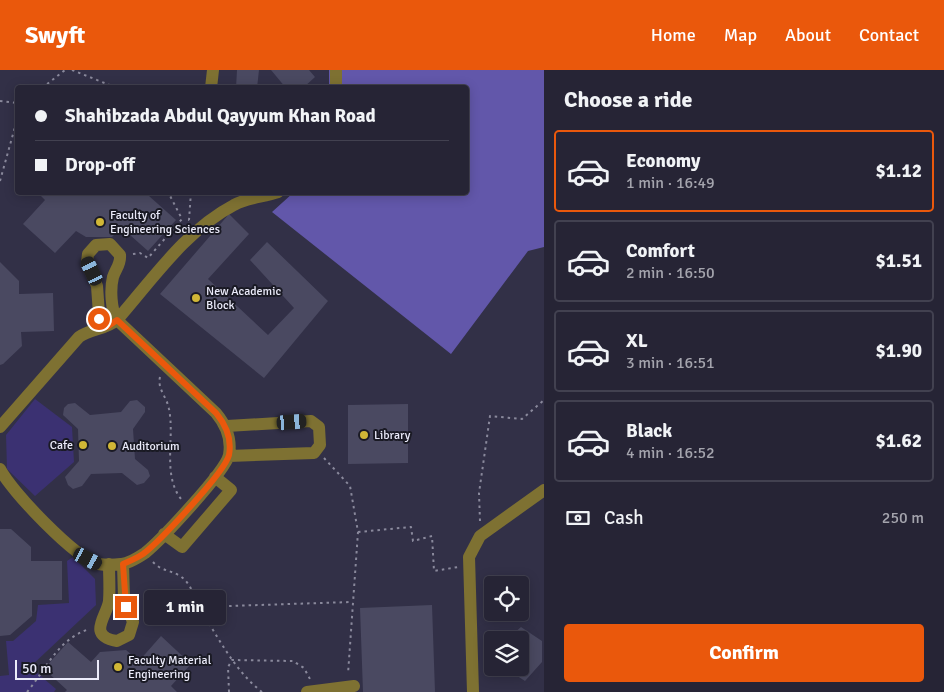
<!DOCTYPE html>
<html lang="en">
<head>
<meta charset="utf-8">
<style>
  body { margin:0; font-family:Signika,sans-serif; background:#323041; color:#f1f3f6; height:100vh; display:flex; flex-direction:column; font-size:19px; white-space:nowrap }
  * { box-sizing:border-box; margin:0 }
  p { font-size:16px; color:#a4a4ad }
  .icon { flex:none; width:28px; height:28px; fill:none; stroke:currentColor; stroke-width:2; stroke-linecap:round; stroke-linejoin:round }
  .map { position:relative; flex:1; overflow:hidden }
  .sheet { display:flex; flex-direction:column; background:#262435; width:400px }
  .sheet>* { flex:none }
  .guide { position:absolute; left:15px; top:15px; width:454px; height:110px; border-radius:5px; box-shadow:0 2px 12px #0003,0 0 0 1px #424150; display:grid; align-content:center; height:110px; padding:0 20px; background:#262435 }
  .buttons { position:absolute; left:484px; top:506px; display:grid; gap:10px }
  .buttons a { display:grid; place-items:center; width:45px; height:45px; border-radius:5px; background:#262435; box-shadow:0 2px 12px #0003,0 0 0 1px #424150; font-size:25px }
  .scale { position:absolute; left:15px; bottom:12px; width:84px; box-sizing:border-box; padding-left:5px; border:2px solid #ebebfa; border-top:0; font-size:14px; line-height:18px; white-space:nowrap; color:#ebebfa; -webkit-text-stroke:4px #1a1a24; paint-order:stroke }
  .end { position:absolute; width:22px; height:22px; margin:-11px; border:6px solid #ea580c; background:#fff; box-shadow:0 0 0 2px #fff }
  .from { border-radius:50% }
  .bubble { position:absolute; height:35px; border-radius:5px; background:#262435; box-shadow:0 2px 12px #0003,0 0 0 1px #424150; font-size:16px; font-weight:800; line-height:35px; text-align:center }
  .car { position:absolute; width:15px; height:30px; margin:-15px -8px; border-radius:6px; box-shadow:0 0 4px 1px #0007; background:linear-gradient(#222 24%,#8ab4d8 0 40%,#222 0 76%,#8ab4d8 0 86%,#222 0) }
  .guide b { display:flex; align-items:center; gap:18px; height:48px; font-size:19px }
  .guide b+b { border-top:1px solid #424150 }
  .guide i { width:12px; height:12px; background:#f1f3f6 }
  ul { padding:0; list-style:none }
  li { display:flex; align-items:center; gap:15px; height:82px; margin:0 10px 8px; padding:0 10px; border:2px solid #424150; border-radius:5px }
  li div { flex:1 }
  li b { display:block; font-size:19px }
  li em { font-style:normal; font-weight:800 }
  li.current { border-color:#ea580c }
  li>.icon { width:45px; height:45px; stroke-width:1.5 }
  h2 { padding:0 20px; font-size:22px; line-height:60px }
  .pay { display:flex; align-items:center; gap:12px; height:55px; padding:0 20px; font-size:19px }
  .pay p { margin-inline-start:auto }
  .action { display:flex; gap:10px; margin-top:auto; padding:10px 20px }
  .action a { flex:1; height:58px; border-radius:5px; background:#ea580c; color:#fff; font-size:20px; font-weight:800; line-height:58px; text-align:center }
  header { display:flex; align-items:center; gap:30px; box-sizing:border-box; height:70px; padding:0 25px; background:#ea580c; color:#fff }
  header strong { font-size:24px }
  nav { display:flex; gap:28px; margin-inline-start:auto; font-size:18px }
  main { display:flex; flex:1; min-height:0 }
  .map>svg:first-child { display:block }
  .green { fill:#3b3172 }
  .forest { fill:#6257aa }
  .building { fill:#4a4961 }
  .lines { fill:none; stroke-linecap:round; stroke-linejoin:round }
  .path { stroke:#8a899c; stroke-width:2; stroke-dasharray:2.5 4; stroke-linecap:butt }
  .minor { stroke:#7e7132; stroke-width:12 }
  .route { stroke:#ea580c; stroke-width:6 }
  .poi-dot { fill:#d1b736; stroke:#1a1a24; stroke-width:2 }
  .labels { text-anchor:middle; stroke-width:4; stroke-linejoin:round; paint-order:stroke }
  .poi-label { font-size:12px; fill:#ebebfa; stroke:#1a1a24; text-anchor:start }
</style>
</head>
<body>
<header>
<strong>Swyft</strong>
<nav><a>Home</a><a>Map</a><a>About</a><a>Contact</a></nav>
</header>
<main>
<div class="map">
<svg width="544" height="622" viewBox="0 0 544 622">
  <rect width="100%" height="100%" fill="#323047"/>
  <path class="green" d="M35,329L72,357L74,392L35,426L7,399L6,365Z
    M73,487L95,509L96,535L30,597L56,619L54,622H0V606L9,605L6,571H13L36,551L38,535L69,533L67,491Z"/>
  <path class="forest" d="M329,0H544V177L528,181L451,284L272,142L293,123L466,122V18L329,17Z"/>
  <path class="building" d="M237,0H259L257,18H236Z
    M271,0H309L315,7L303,18H286Z
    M37,122H152L149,126L176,150L148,181L121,157L112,167H86L76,161L55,183L23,154L45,130Z
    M229,144L249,164L208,209L268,265L294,238L250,190L267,172L328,231L264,308L160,224Z
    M0,192L19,211V224L53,223L54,261L21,262L22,276L3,294L0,295Z
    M137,330L145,337V342L133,359L135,389L148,400L150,406L144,413L137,415L122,403L91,404L82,416L73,419L68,415L65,407L79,391L78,359L63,345L64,338L68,334L75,333L90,345L121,342L130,331Z
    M408,334V393L348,394V335Z
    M0,459H11L31,477V491H62V530H32V546L10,565L0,566Z
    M432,535L435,622H363L360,538Z
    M521,557L542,571V592L525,611L505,598H520V570H506Z
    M161,566L191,594L171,616L177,622H65L67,620L44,599L68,572L91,592L100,582L126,580L139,591Z"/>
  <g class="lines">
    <path class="path" d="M72,0L117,18
      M42,18L65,0
      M0,31L18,33
      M0,111L18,46
      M191,122L189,150L191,151
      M133,184L140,183L148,188L182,149L168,122
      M160,307C157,319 167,327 169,339C175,369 162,404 181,429
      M324,388L350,416L358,462L348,604
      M480,451L479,423L490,346L522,349L544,330
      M358,462L411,457L413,471L432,466L434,501L458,497
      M153,492C161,501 171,500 180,506C190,512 194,526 199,536
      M27,622C47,598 57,570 89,559
      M229,622L228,597L232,590L293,591L304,598L310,609
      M262,622C234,600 218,567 199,537L351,532"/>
    <path class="minor" d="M211,18L213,0
      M336,18V0
      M100,258L97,216L87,192L88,184L96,175L110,174L120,185C121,194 116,198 113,207C110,219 111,240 117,250C152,210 186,160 234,135C246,128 264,127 278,122
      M227,356L311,351L319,357L320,375L314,383L229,386
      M0,357L79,267C91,259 106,259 117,250L216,343C226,355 232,368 229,385C225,402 161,470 145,483C139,487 128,494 121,494C114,495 105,495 98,494C75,488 11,421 0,399
      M164,464L182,477L231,420L215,407
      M109,494C109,506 110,519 109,531C107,546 86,566 117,571L129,565L133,552L124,528L123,494
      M307,622L354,616
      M473,622L469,487L480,466L544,420"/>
  </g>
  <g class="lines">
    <path class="route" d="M99,249L100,258L107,257L117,250L216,343C226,355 232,369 229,385C225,402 159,472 143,484C137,488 130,491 123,494L126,537"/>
  </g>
  <g class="poi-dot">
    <circle cx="100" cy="152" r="5"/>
    <circle cx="196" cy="228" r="5"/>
    <circle cx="364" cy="365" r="5"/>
    <circle cx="83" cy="375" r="5"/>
    <circle cx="112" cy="376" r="5"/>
    <circle cx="118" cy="597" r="5"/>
  </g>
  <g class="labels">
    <g class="poi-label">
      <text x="110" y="149">Faculty of<tspan x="110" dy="14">Engineering Sciences</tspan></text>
      <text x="206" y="225">New Academic<tspan x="206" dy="14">Block</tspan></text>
      <text x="374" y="369">Library</text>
      <text x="73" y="379" text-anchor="end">Cafe</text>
      <text x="122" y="380">Auditorium</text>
      <text x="128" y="594">Faculty Material<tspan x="128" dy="14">Engineering</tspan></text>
    </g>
  </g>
</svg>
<div class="buttons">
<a><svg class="icon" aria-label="locate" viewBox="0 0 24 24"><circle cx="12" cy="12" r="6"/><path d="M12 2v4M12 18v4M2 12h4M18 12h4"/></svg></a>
<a><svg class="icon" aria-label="layers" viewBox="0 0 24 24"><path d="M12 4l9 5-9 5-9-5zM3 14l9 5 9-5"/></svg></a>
</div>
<div class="scale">50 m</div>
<i class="end from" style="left:99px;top:249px"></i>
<i class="end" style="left:126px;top:537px"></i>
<div class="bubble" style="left:144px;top:520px;width:82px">1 min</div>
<i class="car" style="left:92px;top:201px;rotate:335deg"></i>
<i class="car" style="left:292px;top:352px;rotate:86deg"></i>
<i class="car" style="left:88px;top:489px;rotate:118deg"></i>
<div class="guide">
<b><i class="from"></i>Shahibzada Abdul Qayyum Khan Road</b>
<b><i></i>Drop-off</b>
</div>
</div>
<section class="sheet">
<h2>Choose a ride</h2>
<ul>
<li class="current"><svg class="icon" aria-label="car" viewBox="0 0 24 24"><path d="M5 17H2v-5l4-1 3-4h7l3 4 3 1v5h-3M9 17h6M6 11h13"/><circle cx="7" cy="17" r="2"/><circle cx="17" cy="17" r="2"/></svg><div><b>Economy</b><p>1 min · 16:49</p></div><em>$1.12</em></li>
<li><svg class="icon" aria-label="car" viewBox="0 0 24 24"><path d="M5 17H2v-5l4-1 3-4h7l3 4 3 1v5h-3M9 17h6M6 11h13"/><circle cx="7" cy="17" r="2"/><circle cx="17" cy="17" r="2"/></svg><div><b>Comfort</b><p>2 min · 16:50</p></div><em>$1.51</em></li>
<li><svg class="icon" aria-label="car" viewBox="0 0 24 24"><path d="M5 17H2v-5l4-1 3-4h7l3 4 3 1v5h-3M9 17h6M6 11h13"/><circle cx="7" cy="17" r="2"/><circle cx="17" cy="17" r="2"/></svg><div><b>XL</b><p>3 min · 16:51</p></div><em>$1.90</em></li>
<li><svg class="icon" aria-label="car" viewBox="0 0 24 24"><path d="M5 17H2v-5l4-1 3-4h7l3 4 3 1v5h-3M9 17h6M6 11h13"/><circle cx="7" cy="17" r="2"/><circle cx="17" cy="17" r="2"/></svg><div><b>Black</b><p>4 min · 16:52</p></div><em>$1.62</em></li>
</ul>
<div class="pay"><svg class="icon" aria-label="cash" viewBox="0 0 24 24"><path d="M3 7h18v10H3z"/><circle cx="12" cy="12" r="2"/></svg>Cash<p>250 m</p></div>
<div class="action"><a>Confirm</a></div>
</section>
</main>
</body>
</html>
